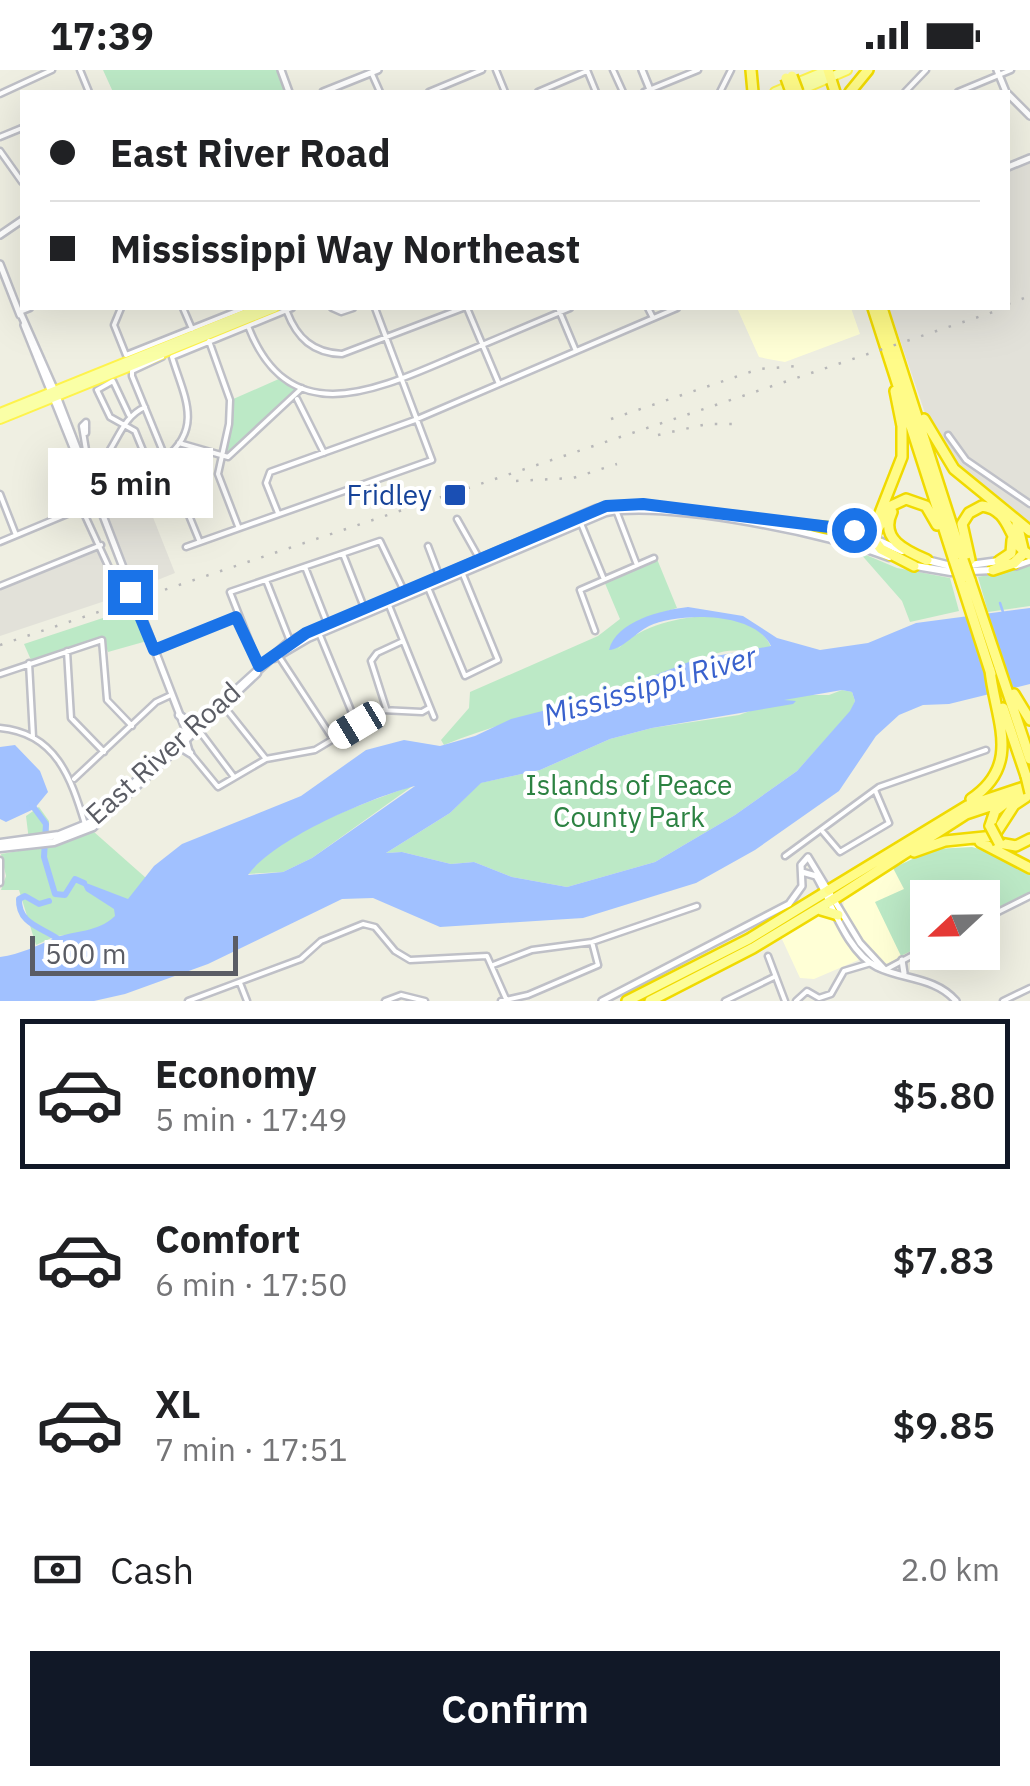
<!DOCTYPE html>
<html lang="en">
<head>
<meta charset="utf-8">
<style>
  body { margin:0; font-family:"IBM Plex Sans",sans-serif; background:#f6f6f6; color:#202124; height:100vh; display:flex; flex-direction:column; font-size:38px; white-space:nowrap }
  * { box-sizing:border-box; margin:0 }
  p { font-size:32px; color:#757577 }
  .icon { flex:none; width:55px; height:55px; fill:none; stroke:currentColor; stroke-width:2; stroke-linecap:round; stroke-linejoin:round }
  .map { position:relative; height:931px; overflow:hidden }
  .sheet { display:flex; flex-direction:column; background:#fff; flex:1 }
  .sheet>* { flex:none }
  .banner { position:absolute; left:20px; top:20px; width:990px; height:220px; border-radius:0px; box-shadow:0 10px 40px #0002; display:grid; align-content:center; height:220px; padding:0 30px; background:#fff }
  .needle { width:65px; rotate:248deg }
  .buttons { position:absolute; left:910px; top:810px; display:grid; gap:20px }
  .buttons a { display:grid; place-items:center; width:90px; height:90px; border-radius:0px; background:#fff; box-shadow:0 10px 40px #0002; font-size:50px }
  .scale { position:absolute; left:30px; bottom:25px; width:208px; box-sizing:border-box; padding-left:10px; border:5px solid #5a5c64; border-top:0; font-size:28px; line-height:35px; white-space:nowrap; color:#5a5c64; -webkit-text-stroke:8px #fff; paint-order:stroke }
  .end { position:absolute; width:45px; height:45px; margin:-22px; border:12px solid #1a73e8; background:#fff; box-shadow:0 0 0 5px #fff }
  .from { border-radius:50% }
  .bubble { position:absolute; height:70px; border-radius:0px; background:#fff; box-shadow:0 10px 40px #0002; font-size:32px; font-weight:600; line-height:70px; text-align:center }
  .car { position:absolute; width:30px; height:60px; margin:-30px -15px; border-radius:12px; box-shadow:0 0 8px 2px #0007; background:linear-gradient(#fff 24%,#345 0 40%,#fff 0 76%,#345 0 86%,#fff 0) }
  .banner b { display:flex; align-items:center; gap:35px; height:95px; font-size:38px }
  .banner b+b { border-top:2px solid #e0e0e0 }
  .banner i { width:25px; height:25px; background:#202124 }
  ul { padding:18px 0 0; list-style:none }
  li { display:flex; align-items:center; gap:30px; height:150px; margin:0 20px 15px; padding:0 10px; border:5px solid transparent; border-radius:0px }
  li div { flex:1 }
  li b { display:block; font-size:38px }
  li em { font-style:normal; font-weight:600 }
  li.on { border-color:#111827 }
  li>.icon { width:90px; height:90px; stroke-width:1.5 }
  .pay { display:flex; align-items:center; gap:25px; height:110px; padding:0 30px; font-size:38px }
  .pay p { margin-inline-start:auto }
  .primary-button { display:flex; gap:20px; margin-top:auto; padding:20px 30px }
  .primary-button a { flex:1; height:115px; border-radius:0px; background:#111827; color:#fff; font-size:40px; font-weight:600; line-height:115px; text-align:center }
  .status { display:flex; justify-content:space-between; align-items:center; height:70px; padding:0 50px; background:#fff; direction:ltr }
  .status svg { height:28px; fill:currentColor }
  .map>svg:first-child { display:block }
  .commercial { fill:#ffffd6 }
  .industrial { fill:#e2e1d9 }
  .green { fill:#bce9c6 }
  .water { fill:#a1c1ff; fill-rule:evenodd }
  .lines { fill:none; stroke-linecap:round; stroke-linejoin:round }
  .stream { stroke:#a1c1ff; stroke-width:2.5 }
  .river { stroke:#a1c1ff; stroke-width:6 }
  .minor-casing { stroke:#bfc0c7; stroke-width:9 }
  .tertiary-casing { stroke:#bfc0c7; stroke-width:10 }
  .secondary-casing { stroke:#bec0c9; stroke-width:11 }
  .primary-casing { stroke:#fef34c; stroke-width:12 }
  .trunk-casing { stroke:#f0da00; stroke-width:14 }
  .motorway-casing { stroke:#f0da00; stroke-width:14 }
  .minor { stroke:#fff; stroke-width:4 }
  .tertiary { stroke:#fff; stroke-width:5 }
  .secondary { stroke:#fff; stroke-width:6 }
  .primary { stroke:#faffa6; stroke-width:8 }
  .trunk { stroke:#fcfd97; stroke-width:9 }
  .motorway { stroke:#fffb88; stroke-width:9 }
  .rail { stroke:#b8b8b9; stroke-width:2.5; stroke-dasharray:2.5 12; stroke-linecap:butt }
  .motorway-bridge-casing { stroke:#f0da00; stroke-width:14; stroke-linecap:butt }
  .motorway-bridge { stroke:#fffb88; stroke-width:9 }
  .route { stroke:#1a73e8; stroke-width:12 }
  .transit-dot { fill:#1a4fb4; stroke:#fff; stroke-width:4 }
  .labels { text-anchor:middle; stroke-width:8; stroke-linejoin:round; paint-order:stroke }
  .transit-label { font-size:28px; fill:#164399; stroke:#fff; text-anchor:end }
  .street-label { font-size:28px; fill:#5a5c64; stroke:#fff }
  .park-label { font-size:28px; fill:#2c8242; stroke:#fff }
  .water-label { font-size:30px; font-style:italic; fill:#3961cd; stroke:#fff }
</style>
</head>
<body>
<div class="status"><b>17:39</b><svg viewBox="0 0 49 12"><path d="M0 12V9h3v3zM5 12V6h3v6zM10 12V3h3v9zM15 12V0h3v12zM26 1h20v11H26zM47 4h2v5h-2z"/></svg></div>
<div class="map">
<svg width="1030" height="931" viewBox="0 0 1030 931">
  <rect width="100%" height="100%" fill="#efefe2"/>
  <path class="commercial" d="M737,238H851L860,264L785,292L768,289L759,287Z
    M969,772L993,778L1030,823L983,847L982,828H928L927,873L888,894L883,892L863,874L843,838L844,830L916,783L935,775Z
    M823,842L834,843L863,888L814,909L800,908L781,867Z"/>
  <path class="industrial" d="M1030,92V455L967,406L944,380L926,346L889,238H1008V102Z
    M143,422L175,503L135,519L103,438Z
    M100,478L120,526L0,566V519Z"/>
  <path class="green" d="M103,0H278L287,22H113Z
    M281,308L297,321L226,385L231,330Z
    M859,482L897,498L950,508L959,541L910,552L902,531Z
    M657,489L677,538L639,550L618,579C648,544 751,529 771,577C753,583 736,578 718,583C677,595 639,613 600,626C547,643 495,654 444,675L441,670L469,638L470,622L598,566L620,549L604,511Z
    M1030,496V536L988,542L978,507Z
    M118,543L126,549L136,543L147,571L108,582L103,567L31,590L24,574Z
    M842,620L852,622L855,631L851,641L797,701L735,745L655,792L567,817L512,807L474,792L451,794L402,782L386,783L450,743L480,713L540,700L610,669L652,658L739,645L795,625H829Z
    M414,715L312,788L283,802L247,804C288,758 358,736 414,715Z
    M39,737L49,751L48,778L94,762L146,808L112,851L85,864L56,866L36,875L19,820H1L6,806L1,784L30,779L26,746Z
    M972,777L998,784L1030,802V823L983,847L982,828H928L927,873L901,886L875,832L904,819L893,798L934,779Z"/>
  <path class="water" d="M688,537L743,546L777,568L820,580L868,573L916,553L1030,538V614L949,634L923,635L899,645L876,666L839,721L755,780L696,813L583,848L440,857L373,828L342,829L208,894L125,924L94,931H0V887C21,884 36,876 55,868C75,860 97,863 115,846L114,839L86,821L81,811L128,829L154,796L182,774L301,726L366,680L404,670L440,676L475,666L511,649L601,626L694,590L771,576C755,541 678,542 649,556C635,563 623,579 609,580C616,551 662,540 688,537ZM842,620L852,622L855,631L850,641L797,701L735,745L655,792L567,817L512,807L474,792L451,794L402,782L386,783L450,743L481,713L540,700L610,669L652,658L793,634L796,631L784,630ZM415,716L312,788L283,802L248,805C275,768 370,728 415,716Z
    M15,675L40,701L48,722L34,739L6,752L0,749V677Z"/>
  <g class="lines">
    <path class="stream" d="M1000,533L1003,542"/>
    <path class="river" d="M32,735L46,754L44,787L55,824L65,825L75,809L84,813
      M49,831L39,834L25,826L19,829C18,855 43,857 61,871"/>
    <g class="minor-casing">
      <path id="minor" d="M80,0L89,22
        M496,0L505,22
        M587,0L596,22
        M613,0L623,22
        M372,4L380,22
        M429,22L482,0
        M538,22L587,1
        M644,22L698,0
        M720,22L731,0
        M905,22L926,0
        M958,22L1011,0
        M0,24L52,0
        M0,67L22,58
        M0,81L22,112
        M121,238L114,255L126,285L244,238
        M183,238L192,259
        M332,238L341,242L353,238
        M467,238L499,314
        M558,238L576,281
        M648,238L653,248
        M20,242L30,238
        M287,242C297,268 313,283 342,284L463,238
        M248,256C288,360 372,322 449,289C489,272 529,255 570,238
        M209,271L230,330L229,354L218,404L238,456
        M162,287L132,301V306L199,470
        M297,329L324,383
        M129,345L113,311L97,320L110,347L135,361L167,439
        M86,363V352L82,356L86,380L105,397L113,418L148,399
        M948,365L966,390L1030,434
        M179,373L228,387L302,318
        M166,387C204,357 183,324 172,287L292,238
        M88,403C117,386 116,350 145,337
        M0,424L16,465
        M82,439L116,513L113,524
        M616,440L637,495
        M278,443L266,413L270,402L415,350L677,238
        M457,449L479,488
        M580,451L603,507
        M0,472L96,432
        M428,476L439,505
        M186,477L432,390L375,238
        M343,484L365,540
        M305,497L327,553
        M266,510L290,571
        M0,516L101,475
        M429,520L465,606L498,590L462,502
        M388,533L434,647
        M595,561L580,520L654,488
        M319,563L357,655
        M154,580L236,547
        M67,581L71,648L104,682
        M278,585L333,669
        M29,593L33,667
        M259,596L230,522L380,471L404,521
        M0,604L102,570L107,630L132,656
        M223,635L266,689
        M386,638L371,591L377,583L403,571
        M0,658C56,663 71,708 85,754
        M198,659L234,707
        M187,672L190,683L218,717L266,689L315,680L382,640L422,642L429,638
        M74,709L156,632L171,625
        M823,762L840,782L889,753L875,720
        M785,786L879,717L986,680
        M0,790V813
        M982,850L1030,826
        M768,886L785,931
        M493,895L532,880L592,872L697,836
        M885,900L928,877
        M240,913L247,931
        M188,931L301,889L321,871L363,854L375,857L395,881L410,890L487,886L507,931
        M385,931L401,925L425,931
        M501,931L528,925L598,895L592,872
        M725,931L774,907
        M796,931L807,921L819,928L831,924L844,901L871,893
        M1003,931L1030,918"/>
    </g>
    <g class="tertiary-casing">
      <path id="tertiary" d="M281,0L289,22
        M642,0L651,22
        M997,0L1006,22
        M323,22L378,0
        M1008,24L1030,46
        M1008,97L1030,88
        M0,165L22,150
        M0,194L20,245
        M20,242L55,321L188,666
        M24,255L94,430
        M1016,496L1030,491
        M802,802L816,806C832,833 847,882 877,897C904,910 935,907 956,931
        M902,890L904,903
        M602,931L789,834L802,816L801,795L808,787L860,873L885,900"/>
    </g>
    <g class="secondary-casing">
      <path id="secondary" d="M877,470L902,481
        M923,489L955,497L999,491
        M910,495L951,502L993,500
        M274,588L308,568L606,442C669,431 830,463 889,487
        M179,645L187,651L196,649
        M175,680L182,678L190,683
        M0,773L59,765L91,752L290,571L596,439L643,434L811,457
        M0,778L54,772L93,757L257,603"/>
    </g>
    <g class="primary-casing">
      <path id="primary" d="M775,22L828,0
        M796,22L847,0
        M0,343L260,238
        M0,349L274,238"/>
    </g>
    <g class="trunk-casing">
      <path id="trunk" d="M821,840L838,845
        M627,931L749,869L829,820
        M650,931L753,878L834,829"/>
    </g>
    <g class="motorway-casing">
      <path id="motorway" d="M751,0L753,22
        M828,0L835,22
        M850,22L868,0
        M873,238L954,490
        M882,238L963,490
        M895,321L902,356V387L871,466L881,479L914,496
        M924,349L954,399L1030,461
        M892,442C879,469 906,481 927,490
        M808,456L857,460L874,448
        M843,471L872,469L891,436L906,429L926,436L937,455
        M970,490L962,454L969,443L982,436C1013,440 1007,474 1030,485
        M999,491L1011,483L1012,470
        M993,500L1014,493L1024,483L1017,454
        M970,510L1030,689
        M961,511L991,604
        M1014,624L1030,650
        M1003,638L1026,706
        M971,729C1023,694 995,649 990,600
        M990,756L995,741L1008,731
        M980,772L1030,798
        M999,773L1016,776L1030,769
        M914,782L945,771L994,766L1014,735L1026,727
        M829,820L967,736L1030,715
        M834,829L966,744L1026,724"/>
    </g>
    <use href="#minor" class="minor"/>
    <use href="#tertiary" class="tertiary"/>
    <use href="#secondary" class="secondary"/>
    <use href="#primary" class="primary"/>
    <use href="#trunk" class="trunk"/>
    <use href="#motorway" class="motorway"/>
    <path class="rail" d="M1008,234L1030,226
      M611,349L759,299L798,296
      M658,365L707,354H732
      M516,411L573,408L617,394
      M0,575L1005,238"/>
    <g class="motorway-bridge-casing">
      <path id="motorway-bridge" d="M792,6L798,22
        M786,8L791,22
        M954,490L961,511
        M963,490L970,510
        M1026,706L1030,723
        M990,756L999,773"/>
    </g>
    <use href="#motorway-bridge" class="motorway-bridge"/>
  </g>
  <g class="lines">
    <path class="route" d="M130,522L154,580L236,547L259,596L306,563L606,436L643,434L854,460"/>
  </g>
  <rect class="transit-dot" x="443" y="413" width="24" height="24" rx="5"/>
  <g class="labels">
    <g class="transit-label">
      <text x="432" y="435">Fridley</text>
    </g>
    <g class="street-label">
      <text transform="translate(163 683) rotate(-42)" y="10">East River Road</text>
    </g>
    <g class="park-label">
      <text x="629" y="725">Islands of Peace<tspan x="629" dy="32">County Park</tspan></text>
    </g>
    <g class="water-label">
      <text transform="translate(650 616) rotate(-16)" y="10">Mississippi River</text>
    </g>
  </g>
</svg>
<div class="buttons">
<a><svg class="needle" viewBox="-14 -14 28 28"><path d="M0-13l5 13h-10z" fill="#e53935"/><path d="M0 13l5-13h-10z" fill="#757577"/></svg></a>
</div>
<div class="scale">500 m</div>
<i class="end from" style="left:854px;top:460px"></i>
<i class="end" style="left:130px;top:522px"></i>
<div class="bubble" style="left:48px;top:378px;width:165px">5 min</div>
<i class="car" style="left:357px;top:655px;rotate:239deg"></i>
<div class="banner">
<b><i class="from"></i>East River Road</b>
<b><i></i>Mississippi Way Northeast</b>
</div>
</div>
<section class="sheet">
<ul>
<li class="on"><svg class="icon" aria-label="car" viewBox="0 0 24 24"><path d="M5 17H2v-5l4-1 3-4h7l3 4 3 1v5h-3M9 17h6M6 11h13"/><circle cx="7" cy="17" r="2"/><circle cx="17" cy="17" r="2"/></svg><div><b>Economy</b><p>5 min · 17:49</p></div><em>$5.80</em></li>
<li><svg class="icon" aria-label="car" viewBox="0 0 24 24"><path d="M5 17H2v-5l4-1 3-4h7l3 4 3 1v5h-3M9 17h6M6 11h13"/><circle cx="7" cy="17" r="2"/><circle cx="17" cy="17" r="2"/></svg><div><b>Comfort</b><p>6 min · 17:50</p></div><em>$7.83</em></li>
<li><svg class="icon" aria-label="car" viewBox="0 0 24 24"><path d="M5 17H2v-5l4-1 3-4h7l3 4 3 1v5h-3M9 17h6M6 11h13"/><circle cx="7" cy="17" r="2"/><circle cx="17" cy="17" r="2"/></svg><div><b>XL</b><p>7 min · 17:51</p></div><em>$9.85</em></li>
</ul>
<div class="pay"><svg class="icon" aria-label="cash" viewBox="0 0 24 24"><path d="M3 7h18v10H3z"/><circle cx="12" cy="12" r="2"/></svg>Cash<p>2.0 km</p></div>
<div class="primary-button"><a>Confirm</a></div>
</section>
</body>
</html>
